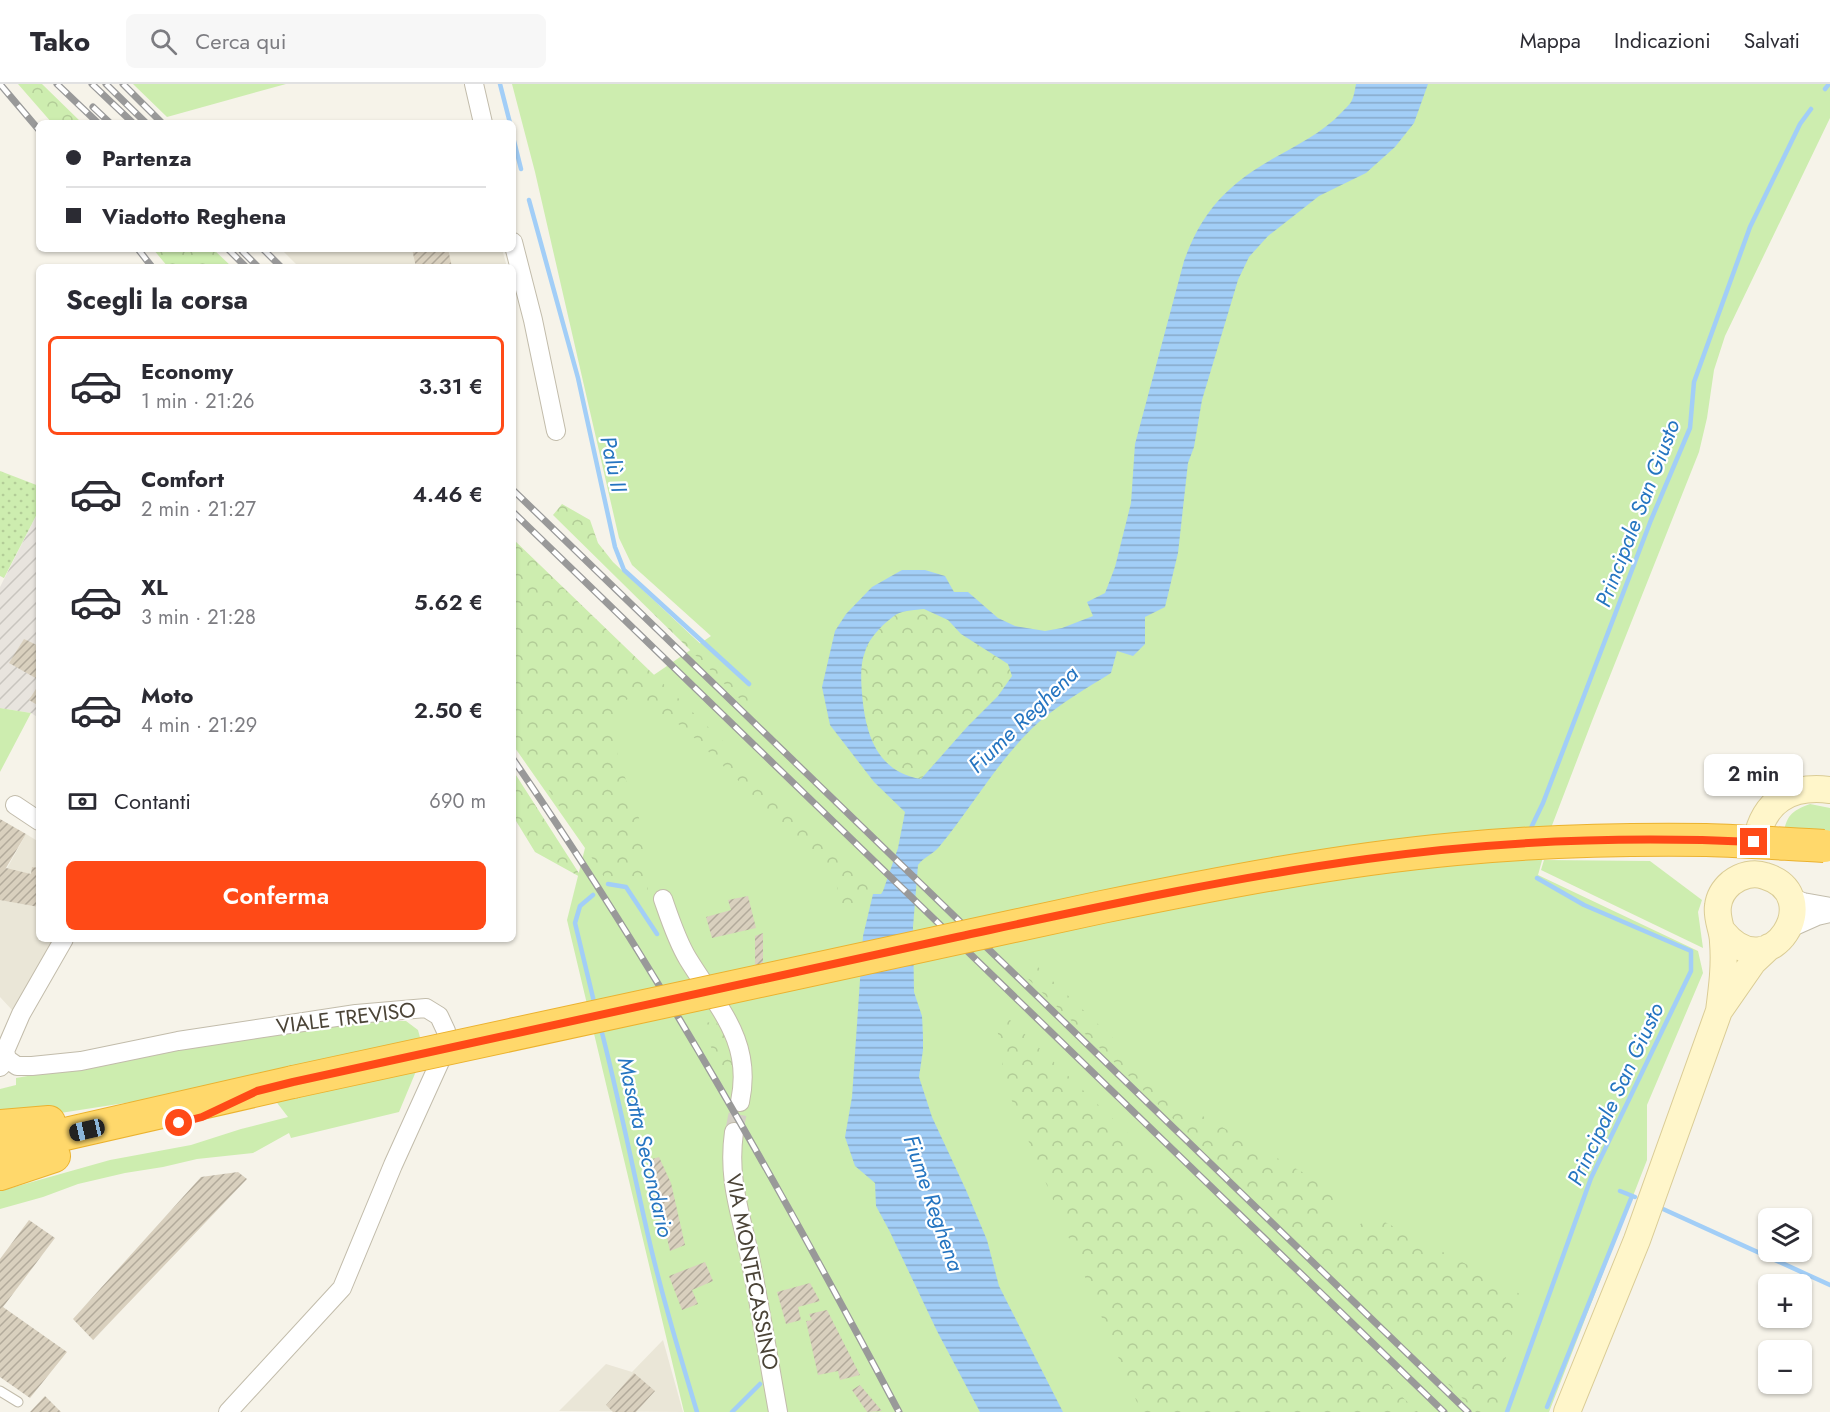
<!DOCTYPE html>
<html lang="it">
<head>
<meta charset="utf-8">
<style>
  body { margin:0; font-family:Jost,sans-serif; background:#f7f7f7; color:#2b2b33; height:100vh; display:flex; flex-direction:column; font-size:22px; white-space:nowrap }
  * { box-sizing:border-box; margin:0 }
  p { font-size:20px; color:#7c7c81 }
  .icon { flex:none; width:33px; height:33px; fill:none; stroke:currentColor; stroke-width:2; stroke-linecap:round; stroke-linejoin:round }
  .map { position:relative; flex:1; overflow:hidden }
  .side { position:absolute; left:36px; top:180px; width:480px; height:678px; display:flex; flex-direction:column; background:#fff; border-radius:9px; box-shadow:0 2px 4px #0004 }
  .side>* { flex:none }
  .guide { position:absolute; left:36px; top:36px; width:480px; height:132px; border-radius:9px; box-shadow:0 2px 4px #0004; display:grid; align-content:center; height:132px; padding:0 30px; background:#fff }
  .controls { position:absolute; left:1758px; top:1124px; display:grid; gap:12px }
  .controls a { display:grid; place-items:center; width:54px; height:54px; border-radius:9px; background:#fff; box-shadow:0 2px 4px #0004; font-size:30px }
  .end { position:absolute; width:27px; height:27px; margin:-14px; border:8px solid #ff4a17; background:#fff; box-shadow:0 0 0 3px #fff }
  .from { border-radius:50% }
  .bubble { position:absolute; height:42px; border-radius:9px; background:#fff; box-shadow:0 2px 4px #0004; font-size:20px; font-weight:600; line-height:42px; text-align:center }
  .car { position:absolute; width:18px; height:36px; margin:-18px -9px; border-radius:8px; box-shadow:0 0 4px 2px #0007; background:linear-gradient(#222 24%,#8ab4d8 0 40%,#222 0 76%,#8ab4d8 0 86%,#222 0) }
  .guide b { display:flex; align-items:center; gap:21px; height:57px; font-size:22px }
  .guide b+b { border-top:2px solid #e1e1e2 }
  .guide i { width:15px; height:15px; background:#2b2b33 }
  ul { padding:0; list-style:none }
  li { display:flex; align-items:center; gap:18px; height:99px; margin:0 12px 9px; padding:0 18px; border:3px solid transparent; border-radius:9px }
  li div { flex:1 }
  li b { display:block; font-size:22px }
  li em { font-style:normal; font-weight:600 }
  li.active { border-color:#ff4a17 }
  li>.icon { width:54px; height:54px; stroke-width:1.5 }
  h2 { padding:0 30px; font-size:27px; line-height:72px }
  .pay { display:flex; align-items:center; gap:15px; height:66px; padding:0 30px; font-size:22px }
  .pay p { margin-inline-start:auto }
  .primary-button { display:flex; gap:12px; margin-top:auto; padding:12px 30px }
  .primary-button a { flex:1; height:69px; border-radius:9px; background:#ff4a17; color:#fff; font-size:24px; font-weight:600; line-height:69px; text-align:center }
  header { display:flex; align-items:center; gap:36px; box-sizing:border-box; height:84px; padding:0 30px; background:#fff; border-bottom:2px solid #e1e1e2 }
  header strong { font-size:28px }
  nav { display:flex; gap:33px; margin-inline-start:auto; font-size:21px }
  .search { width:420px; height:54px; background:#f7f7f7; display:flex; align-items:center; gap:15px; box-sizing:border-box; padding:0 21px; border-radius:9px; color:#7c7c81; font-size:22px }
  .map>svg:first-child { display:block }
  .residential { fill:#eae6d7 }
  .industrial { fill:url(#industrial-furrows) }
  .green { fill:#cdedaf }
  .forest { fill:url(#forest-crowns) }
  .garden { fill:url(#garden-dots) }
  .water { fill:url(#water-rules); fill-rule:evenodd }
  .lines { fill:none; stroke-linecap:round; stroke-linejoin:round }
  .stream { stroke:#a2cef7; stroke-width:4.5 }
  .building { fill:url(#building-hatch) }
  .street-tunnel { stroke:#d4d0c5; stroke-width:18; stroke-dasharray:18 9; stroke-linecap:butt }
  .lane-casing { stroke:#c2bcab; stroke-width:11 }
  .street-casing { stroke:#c2bcab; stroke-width:20 }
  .secondary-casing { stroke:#dacc96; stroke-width:28 }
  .highway-casing { stroke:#ebb22f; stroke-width:34 }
  .lane { stroke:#fff; stroke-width:9 }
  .street { stroke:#fff; stroke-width:18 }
  .secondary { stroke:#fff6ca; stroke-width:26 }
  .highway { stroke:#ffd86b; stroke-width:32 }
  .rail-casing { stroke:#999; stroke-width:7 }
  .rail { stroke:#fff; stroke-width:4.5; stroke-dasharray:14; stroke-linecap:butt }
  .highway-bridge-casing { stroke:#ebb22f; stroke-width:34; stroke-linecap:butt }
  .highway-bridge { stroke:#ffd86b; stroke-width:32 }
  .route { stroke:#ff4a17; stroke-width:8 }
  .labels { text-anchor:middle; stroke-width:4.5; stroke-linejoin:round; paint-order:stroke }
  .street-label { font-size:21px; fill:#4b4437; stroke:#fff }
  .water-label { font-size:22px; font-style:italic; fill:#2575c1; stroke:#fff }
</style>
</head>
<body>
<header>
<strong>Tako</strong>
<div class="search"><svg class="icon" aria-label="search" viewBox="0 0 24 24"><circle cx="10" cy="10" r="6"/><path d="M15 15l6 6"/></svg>Cerca qui</div>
<nav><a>Mappa</a><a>Indicazioni</a><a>Salvati</a></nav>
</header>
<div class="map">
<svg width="1830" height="1328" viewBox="0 0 1830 1328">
  <defs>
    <pattern id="industrial-furrows" width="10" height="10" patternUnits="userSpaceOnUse" patternTransform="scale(1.5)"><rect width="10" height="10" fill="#e8e4de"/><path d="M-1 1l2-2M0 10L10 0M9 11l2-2" fill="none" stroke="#c8c5bf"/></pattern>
    <pattern id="forest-crowns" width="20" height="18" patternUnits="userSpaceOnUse" patternTransform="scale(1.5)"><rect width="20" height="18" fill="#cdedaf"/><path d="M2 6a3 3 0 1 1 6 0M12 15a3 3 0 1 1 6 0" fill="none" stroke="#b2cc97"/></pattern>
    <pattern id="garden-dots" width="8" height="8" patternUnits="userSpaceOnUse" patternTransform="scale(1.5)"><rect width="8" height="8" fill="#cdedaf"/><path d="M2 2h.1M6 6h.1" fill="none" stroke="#b2cc97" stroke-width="1.8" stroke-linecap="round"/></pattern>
    <pattern id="water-rules" width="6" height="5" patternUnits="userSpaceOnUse" patternTransform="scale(1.5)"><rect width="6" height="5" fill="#a2cef7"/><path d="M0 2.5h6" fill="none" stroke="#86a9c9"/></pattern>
    <pattern id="building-hatch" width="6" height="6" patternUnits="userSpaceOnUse" patternTransform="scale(1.5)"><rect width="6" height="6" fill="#d9d0be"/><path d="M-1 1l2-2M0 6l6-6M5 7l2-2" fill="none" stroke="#b2aa9b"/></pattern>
  </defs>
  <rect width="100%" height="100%" fill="#f6f3e9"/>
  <path class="residential" d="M281,165H502L507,183H299Z
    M26,750L39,758V855H57L13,927L0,913V797Z
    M663,1256L683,1328L559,1327L606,1280L632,1288Z"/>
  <path class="industrial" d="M39,426V634L31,629L0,624V503Z"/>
  <path class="green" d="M133,0H286L167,33Z
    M512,0H1830V34L1725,252L1714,286L1707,334L1699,368L1592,637L1551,744L1538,791L1698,867L1703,889L1647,1021V1076L1549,1328H684L567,836L585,764L513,661V455L617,616L711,552L632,481L619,454L535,88Z
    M0,624L31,629L0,688Z
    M1810,720L1830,724V756L1783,753C1786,732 1791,727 1810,720Z
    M1544,776L1650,777L1702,816L1698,828L1703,864L1541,786Z
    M369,937H406L418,946L424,968L399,1028L291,1054L289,1049L253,1069L197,1075L163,1083L125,1089L78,1100L43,1113L0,1125V1107L110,1076L191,1061L241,1045L288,1033L261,998L28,1034L0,1031V1005L16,1001V994L213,960Z"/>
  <path class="forest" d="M18,0H42L82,39H52Z
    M153,165H213L232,183H168Z
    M562,420L590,436L598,459L613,478L755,611L749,624L553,431Z
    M513,455L842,772L881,810H873L870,818L860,822L847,831L841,826L836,797L825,787L747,705L683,643L633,612L618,621L612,641L618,673L639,734L649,813C631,807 623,795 604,793L513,650Z
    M918,522C945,529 963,546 985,564C996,573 1008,579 1017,591L920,696L895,694L864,651L858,573L891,530Z
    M513,686L514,688L582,794L535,768L513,732Z
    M1038,883L1183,1021L1334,1106C1338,1121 1333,1135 1339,1149H1346L1373,1132L1497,1196L1526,1214L1516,1236L1500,1296L1503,1328H1476L1334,1185L1196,1057L1022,889Z
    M999,932L1010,936L1418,1328H1141L1007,1005L1003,991L1001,961L996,942Z
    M713,938L724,943L735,989L732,1000L699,942L702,939Z"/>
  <path class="garden" d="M0,387L39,402V426L4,494L0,492Z"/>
  <path class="water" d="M1356,0H1428L1414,39L1395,63L1366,89L1319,112L1268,152L1249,173L1238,196L1202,316L1194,363L1188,379L1178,469L1165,523L1145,533V560L1133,572L1117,567L1111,589C1087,604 1061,619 1039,638C999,674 973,722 939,763C933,770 924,773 918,781L913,843L914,908L922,932L923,952V966L919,993L932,1033L966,1106L987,1156L999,1202L1063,1328H980L937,1247L889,1146L876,1122L875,1099L855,1082L845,1053L852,1013L863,852L873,810H881L883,807L898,764L905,728L874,698L830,641L822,603L835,547L846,530L872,503L902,486H925L945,492L954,508H968L998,534L1015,542L1045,547L1062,544L1093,532L1087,518L1105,509L1115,483L1131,419L1135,360L1184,177C1196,144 1211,120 1238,98C1270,71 1313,59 1342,28C1345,25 1349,21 1351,18C1354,13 1355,5 1356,0ZM924,525L948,536L961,550L1008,580L1012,592L998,612L967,643L921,695C876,688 865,648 862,609C861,596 860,580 865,568C869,553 885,538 897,530C905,526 916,526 924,525Z"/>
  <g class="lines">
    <path class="stream" d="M500,0L510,39
      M1825,5L1829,0
      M513,53L521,85
      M529,116L578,294L615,463L624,486L749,600
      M1530,746L1543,719L1651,436L1690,344L1694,298L1750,143L1800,40L1811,25
      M608,800L626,803L657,850
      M593,811L580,822L575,839L595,922
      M600,941C617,1006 630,1072 645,1138C659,1202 678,1265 697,1328
      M1620,1107L1635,1113
      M1663,1125L1830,1201
      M1547,1323L1632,1112
      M732,1328L760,1300
      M1507,1328L1591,1094L1691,887V867L1584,821L1537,794"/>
  </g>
  <path class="building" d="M412,165H448L452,183H416Z
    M24,555L39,562V596L9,579Z
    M39,600V622L29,616Z
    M0,735L26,750L6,784L31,790L32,783L39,784V823L0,816Z
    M748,812L756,844L712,854L706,833L731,826L728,816Z
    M763,849V883H755V852Z
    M659,1073L671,1099L685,1161L670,1167L649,1076Z
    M238,1088L247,1095L93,1256L73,1235L201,1093Z
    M29,1136L55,1154L3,1223L67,1268L30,1314L0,1293V1175Z
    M705,1178L713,1197L692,1206L698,1220L682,1226L669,1192Z
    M810,1199L820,1217L798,1223L801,1236L786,1240L777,1208Z
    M827,1226L860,1291L840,1296L838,1287L818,1291L806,1237L812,1236L809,1230Z
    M634,1289L655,1307L636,1328H613L606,1321Z
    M860,1301L882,1327L867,1328L852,1306Z
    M45,1312L61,1328H30Z"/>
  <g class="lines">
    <path class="street-tunnel" d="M734,1048L740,1018"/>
    <g class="lane-casing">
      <path id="lane" d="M0,1307L18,1318"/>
    </g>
    <g class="street-casing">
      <path id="street" d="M474,0L483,39
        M513,158L533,236L556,347
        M15,721L39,737
        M1790,813L1803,818L1830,823
        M663,815C670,835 677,857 688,875C718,924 753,957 740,1018
        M1790,844L1817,832L1830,829
        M7,975L5,967L21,930L64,855
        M0,983L7,975L17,982H32L81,977L178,957L356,930L426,924L439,932L446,947L447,962L393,1081L342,1204L228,1328
        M734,1048C727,1098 742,1132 751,1179C761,1228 769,1278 778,1328"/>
    </g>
    <g class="secondary-casing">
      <path id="secondary" d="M1756,757C1764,717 1790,701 1830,706
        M1723,848C1770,906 1828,811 1765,792C1754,788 1741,791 1731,799C1724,805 1719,813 1718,822C1716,835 1723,846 1723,858C1725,881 1722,904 1719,927L1753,878L1769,863
        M1567,1328L1637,1156L1719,927"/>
    </g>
    <g class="highway-casing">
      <path id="highway" d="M0,1042L49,1038
        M0,1065L293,998
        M0,1090L54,1072"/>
    </g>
    <use href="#lane" class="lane"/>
    <use href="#street" class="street"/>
    <use href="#secondary" class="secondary"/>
    <use href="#highway" class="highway"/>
    <g class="rail-casing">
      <path id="rail" d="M0,0L39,46
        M57,0L98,39
        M92,0L133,39
        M106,0L146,39
        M123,0L162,39
        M93,23L110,39
        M138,165L152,183
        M228,165L246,183
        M263,165L281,183
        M242,167L258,183
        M513,406L1468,1328
        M513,428L1444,1328
        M513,675C656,883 781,1105 899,1328"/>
    </g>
    <use href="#rail" class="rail"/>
    <g class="highway-bridge-casing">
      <path id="highway-bridge" d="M293,998L1102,823C1220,799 1337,776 1456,765C1539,757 1623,755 1706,756C1745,757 1785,760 1824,762"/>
    </g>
    <use href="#highway-bridge" class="highway-bridge"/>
  </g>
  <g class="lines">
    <path class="route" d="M179,1039L202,1033L257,1007L293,998C514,949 735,900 957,853C1093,824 1229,794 1367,775C1495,757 1626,752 1754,758"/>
  </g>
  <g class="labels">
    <g class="street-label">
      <text transform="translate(346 934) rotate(-7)" y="7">VIALE TREVISO</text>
      <text transform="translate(752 1188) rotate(79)" y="7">VIA MONTECASSINO</text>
    </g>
    <g class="water-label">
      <text transform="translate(614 380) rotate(78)" y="8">Palù II</text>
      <text transform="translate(1637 429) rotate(-69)" y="8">Principale San Giusto</text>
      <text transform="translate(1023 635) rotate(-44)" y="8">Fiume Reghena</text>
      <text transform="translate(1615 1010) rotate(-65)" y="8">Principale San Giusto</text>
      <text transform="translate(646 1063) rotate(77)" y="8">Masatta Secondario</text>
      <text transform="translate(934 1119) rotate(71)" y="8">Fiume Reghena</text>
    </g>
  </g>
</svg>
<div class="controls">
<a><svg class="icon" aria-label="layers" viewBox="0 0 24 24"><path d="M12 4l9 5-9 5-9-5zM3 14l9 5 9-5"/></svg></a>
<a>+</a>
<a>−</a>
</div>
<i class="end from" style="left:179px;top:1039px"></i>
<i class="end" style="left:1754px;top:758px"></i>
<div class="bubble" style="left:1704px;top:670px;width:99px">2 min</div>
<i class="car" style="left:87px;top:1046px;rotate:257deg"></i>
<div class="guide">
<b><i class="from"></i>Partenza</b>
<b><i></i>Viadotto Reghena</b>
</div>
<section class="side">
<h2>Scegli la corsa</h2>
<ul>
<li class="active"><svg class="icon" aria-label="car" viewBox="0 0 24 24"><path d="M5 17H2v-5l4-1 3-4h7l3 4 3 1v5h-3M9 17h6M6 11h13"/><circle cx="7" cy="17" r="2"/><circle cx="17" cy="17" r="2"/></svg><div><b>Economy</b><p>1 min · 21:26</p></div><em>3.31 €</em></li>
<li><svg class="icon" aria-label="car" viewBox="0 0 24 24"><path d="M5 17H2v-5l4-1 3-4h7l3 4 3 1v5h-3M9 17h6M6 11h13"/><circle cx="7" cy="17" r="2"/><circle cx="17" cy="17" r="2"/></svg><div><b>Comfort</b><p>2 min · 21:27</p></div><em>4.46 €</em></li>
<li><svg class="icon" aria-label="car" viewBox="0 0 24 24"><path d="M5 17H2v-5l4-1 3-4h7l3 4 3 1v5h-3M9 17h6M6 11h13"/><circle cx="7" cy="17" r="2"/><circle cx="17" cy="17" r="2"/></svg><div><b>XL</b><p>3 min · 21:28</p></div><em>5.62 €</em></li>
<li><svg class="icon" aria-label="car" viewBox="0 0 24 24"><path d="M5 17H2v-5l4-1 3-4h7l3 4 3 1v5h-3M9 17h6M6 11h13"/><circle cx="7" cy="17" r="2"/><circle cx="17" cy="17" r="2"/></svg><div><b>Moto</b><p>4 min · 21:29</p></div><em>2.50 €</em></li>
</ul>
<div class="pay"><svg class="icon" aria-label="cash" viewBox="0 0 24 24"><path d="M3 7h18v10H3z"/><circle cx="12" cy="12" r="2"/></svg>Contanti<p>690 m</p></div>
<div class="primary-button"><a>Conferma</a></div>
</section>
</div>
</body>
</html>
